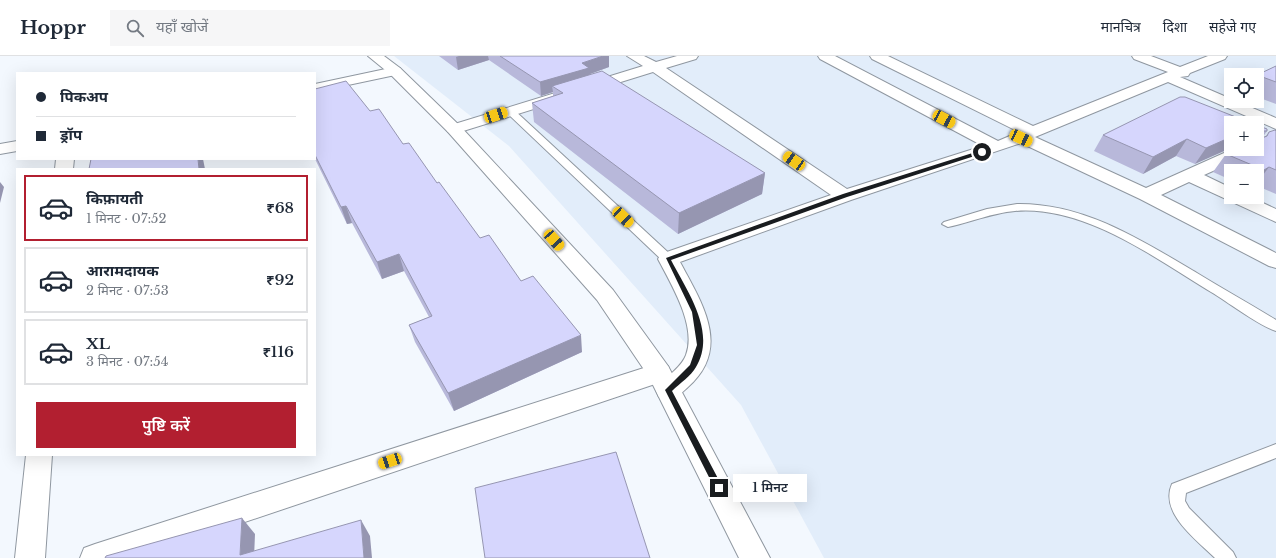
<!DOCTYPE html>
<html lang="hi">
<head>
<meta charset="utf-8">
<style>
  body { margin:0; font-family:"Libre Baskerville","Noto Sans Devanagari",serif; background:#f6f6f7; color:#1f2937; height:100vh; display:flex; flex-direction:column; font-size:15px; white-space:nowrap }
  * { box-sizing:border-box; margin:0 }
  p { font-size:13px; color:#747a83 }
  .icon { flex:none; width:22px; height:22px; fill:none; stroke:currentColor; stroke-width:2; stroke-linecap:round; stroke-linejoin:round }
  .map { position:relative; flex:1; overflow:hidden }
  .panel { position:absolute; left:16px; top:112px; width:300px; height:288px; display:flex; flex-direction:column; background:#fff; border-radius:0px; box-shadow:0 4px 16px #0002 }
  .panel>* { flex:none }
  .hud { position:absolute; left:16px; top:16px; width:300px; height:88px; border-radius:0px; box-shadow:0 4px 16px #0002; display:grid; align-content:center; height:88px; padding:0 20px; background:#fff }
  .buttons { position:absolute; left:1224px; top:12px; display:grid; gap:8px }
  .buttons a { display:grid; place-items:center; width:40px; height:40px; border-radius:0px; background:#fff; box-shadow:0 4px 16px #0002; font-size:20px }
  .end { position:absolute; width:18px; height:18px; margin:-9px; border:5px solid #191c1f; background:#fff; box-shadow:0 0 0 2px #fff }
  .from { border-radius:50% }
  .bubble { position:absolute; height:28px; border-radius:0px; background:#fff; box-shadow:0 4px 16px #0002; font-size:13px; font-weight:600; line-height:28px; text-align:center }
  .car { position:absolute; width:12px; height:24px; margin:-12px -6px; border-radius:5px; box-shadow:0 0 3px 1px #0007; background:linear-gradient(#f5c518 24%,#345 0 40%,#f5c518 0 76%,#345 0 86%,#f5c518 0) }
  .hud b { display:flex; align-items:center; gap:14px; height:38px; font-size:15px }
  .hud b+b { border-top:1px solid #e0e1e3 }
  .hud i { width:10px; height:10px; background:#1f2937 }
  ul { padding:7px 0 0; list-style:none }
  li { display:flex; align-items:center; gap:12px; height:66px; margin:0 8px 6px; padding:0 12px; border:2px solid #e0e1e3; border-radius:0px }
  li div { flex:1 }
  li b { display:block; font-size:15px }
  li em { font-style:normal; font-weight:600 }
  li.on { border-color:#b21f30 }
  li>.icon { width:36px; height:36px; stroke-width:1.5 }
  .primary-button { display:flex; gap:8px; margin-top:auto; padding:8px 20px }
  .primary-button a { flex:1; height:46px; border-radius:0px; background:#b21f30; color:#fff; font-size:16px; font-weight:600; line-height:46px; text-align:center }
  header { display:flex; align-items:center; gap:24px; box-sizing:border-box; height:56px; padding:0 20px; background:#fff; border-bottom:1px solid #e0e1e3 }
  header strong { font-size:19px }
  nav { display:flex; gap:22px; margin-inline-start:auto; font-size:14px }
  .search { width:280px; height:36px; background:#f6f6f7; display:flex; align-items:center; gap:10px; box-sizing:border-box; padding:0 14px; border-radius:0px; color:#747a83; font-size:15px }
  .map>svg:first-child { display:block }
  .built { fill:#e2edfa; fill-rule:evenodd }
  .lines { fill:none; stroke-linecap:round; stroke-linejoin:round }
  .service-casing { stroke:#8f97a0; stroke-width:2 }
  .minor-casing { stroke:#8f97a0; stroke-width:2 }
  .tertiary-casing { stroke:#8f97a0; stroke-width:2 }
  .service { fill:#fff; fill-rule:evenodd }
  .minor { fill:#fff; fill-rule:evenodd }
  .tertiary { fill:#fff; fill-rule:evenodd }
  .wall { fill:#b8b8da }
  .shaded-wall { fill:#9696b1 }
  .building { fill:#d6d6fd; stroke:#9696b1 }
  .route { fill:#191c1f }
</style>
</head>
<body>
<header>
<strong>Hoppr</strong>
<div class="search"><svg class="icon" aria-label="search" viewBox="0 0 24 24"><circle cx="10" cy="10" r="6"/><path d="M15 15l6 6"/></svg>यहाँ खोजें</div>
<nav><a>मानचित्र</a><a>दिशा</a><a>सहेजे गए</a></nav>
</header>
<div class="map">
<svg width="1276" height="502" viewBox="0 0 1276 502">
  <rect width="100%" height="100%" fill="#f3f8fe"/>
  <path class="built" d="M394,0H1276V502H824L741,349L509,90ZM1231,19H1257V45H1231ZM1231,67H1257V93H1231ZM1231,115H1257V141H1231Z"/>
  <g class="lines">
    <g class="service-casing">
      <path id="service" d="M510,52L513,53L672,200L674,203L672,206H664L507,57V53Z
        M1017,148C1084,147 1141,184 1197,217C1223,233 1250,248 1276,264V275C1259,270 1228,246 1211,236C1155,202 1084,149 1015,155C992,157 971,166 948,171L942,168L944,166L987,153Z
        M1276,388V402L1186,437L1185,445L1189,452L1233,496L1236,502H1215C1197,484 1159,457 1172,428Z"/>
    </g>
    <g class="minor-casing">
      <path id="minor" d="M627,0H644L656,6L677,0H698L696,3L666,12L847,133L983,90L820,3L818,0H835L998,85L1019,76L872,3L870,0H888L1033,70L1168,16L1134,3L1132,0H1151L1180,11L1208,0H1227L1225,3L1190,17L1188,20L1180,21L1231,43V45H1236L1276,62V73L1168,26L1035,81L1146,132L1233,93H1255L1253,97L1204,119L1231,132V141H1250L1276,153V166L1189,126L1161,139L1276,197V212L1269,210L1140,143L1021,87L851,144L680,206C702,247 732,292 688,331C678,340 674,346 659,341L656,334L661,326L138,502H80L84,492L95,488L650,310L659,308L668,310L671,318C677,312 683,307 686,299C697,270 671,228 658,203L661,198L831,139L653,16L460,76L454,78L448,76L446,73L448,70L643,10Z
        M395,11L400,12L402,15L400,18L315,36V28Z
        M17,85V95L0,98V88Z
        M56,103H74L73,113H55Z
        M26,399H52L45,502H15Z"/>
    </g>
    <g class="tertiary-casing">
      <path id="tertiary" d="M368,0H384L400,12L460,70L613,234L668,310L770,502H739L649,321L597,244L448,76L390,18Z"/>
    </g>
    <use href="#service" class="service"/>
    <use href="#minor" class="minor"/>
    <use href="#tertiary" class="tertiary"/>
  </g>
  <path class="wall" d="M439,0H609V11L590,18V19L765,117L762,138L678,178L534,66L532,47L553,40V36L541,40L489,4L458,14Z
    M1276,10V48L1257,41V19Z
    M315,33L370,55L403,88L437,127L480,182L521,225L582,296L454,355L415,286L409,269L429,261L404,215L382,223L352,167L347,168L315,103Z
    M1251,67L1195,108L1176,100L1143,118L1094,95L1103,79Z
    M1257,69L1267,75L1262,82L1266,80L1269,76L1276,75V138L1257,130V115H1231V124L1213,116L1226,98L1257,93Z"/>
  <path class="shaded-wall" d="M459,0H488L489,4L458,14L456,1Z
    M603,0H609V11L590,18V25L552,30L553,36L541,40L540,26L582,7Z
    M1231,81V92L1195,108L1206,92Z
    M1187,83L1176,100L1143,118L1153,101Z
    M198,103H203L205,113H199Z
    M1269,111L1257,127V123L1264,114Z
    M765,117L762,138L678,178L679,157Z
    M0,126L4,131L0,147Z
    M346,150L352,167L347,168L341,151Z
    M399,198L404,215L382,223L377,206Z
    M581,279L582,296L454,355L448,337Z
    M242,462L255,478L254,502L240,499Z
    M361,464L370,480L372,502H364Z"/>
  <path class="building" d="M500,0H603L582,7L589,12L540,26Z
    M1276,10V26L1257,19Z
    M602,15L765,117L679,157L532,47L563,37L552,30Z
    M346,25L370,55L379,53L403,88L409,87L437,127L439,126L480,182L489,179L521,225L533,220L581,279L448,337L409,269L432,260L399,198L377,206L346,150L341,151L315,99V33Z
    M1180,41H1185L1251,67H1231V81L1206,92L1187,83L1153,101L1103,79Z
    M1257,69L1267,73V75H1257Z
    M1275,74L1276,75V114L1269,111L1264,114L1226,98L1237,93H1257V84L1267,80L1269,76Z
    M91,103H198L199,113H89Z
    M616,396L650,502H485L475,432Z
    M242,462L240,499L361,464L364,502H105L106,500Z"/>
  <path class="route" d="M982,94L984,97L847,141L671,204C687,235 717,276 696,311C691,320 680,327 672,335L723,432L722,435H716L665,334L690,309L697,289L692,256L666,202L843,138Z"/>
</svg>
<div class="buttons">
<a><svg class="icon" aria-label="locate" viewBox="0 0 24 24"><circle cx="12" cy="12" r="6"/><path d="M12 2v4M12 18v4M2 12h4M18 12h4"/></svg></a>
<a>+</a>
<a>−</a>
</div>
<i class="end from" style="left:982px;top:96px"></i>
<i class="end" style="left:719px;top:432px"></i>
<div class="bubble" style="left:733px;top:418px;width:74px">1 मिनट</div>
<i class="car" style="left:496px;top:59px;rotate:72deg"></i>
<i class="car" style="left:944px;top:63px;rotate:118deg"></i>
<i class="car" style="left:1021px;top:82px;rotate:115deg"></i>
<i class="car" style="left:794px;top:105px;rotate:304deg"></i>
<i class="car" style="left:623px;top:161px;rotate:133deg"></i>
<i class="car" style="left:554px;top:184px;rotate:138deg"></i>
<i class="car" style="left:390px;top:405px;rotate:252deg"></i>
<div class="hud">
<b><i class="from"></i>पिकअप</b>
<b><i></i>ड्रॉप</b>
</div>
<section class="panel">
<ul>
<li class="on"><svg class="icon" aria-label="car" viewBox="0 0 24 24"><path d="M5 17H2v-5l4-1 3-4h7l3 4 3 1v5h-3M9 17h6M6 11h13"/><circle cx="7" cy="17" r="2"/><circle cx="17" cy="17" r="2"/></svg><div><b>किफ़ायती</b><p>1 मिनट · 07:52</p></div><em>₹68</em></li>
<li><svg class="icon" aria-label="car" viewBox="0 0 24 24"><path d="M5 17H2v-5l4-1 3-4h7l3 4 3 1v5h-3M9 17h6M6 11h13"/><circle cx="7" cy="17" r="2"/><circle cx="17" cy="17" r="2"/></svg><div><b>आरामदायक</b><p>2 मिनट · 07:53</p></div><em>₹92</em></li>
<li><svg class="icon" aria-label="car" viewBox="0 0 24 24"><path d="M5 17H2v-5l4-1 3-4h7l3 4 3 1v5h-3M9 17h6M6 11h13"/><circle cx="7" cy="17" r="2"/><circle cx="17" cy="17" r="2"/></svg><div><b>XL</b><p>3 मिनट · 07:54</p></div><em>₹116</em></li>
</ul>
<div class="primary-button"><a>पुष्टि करें</a></div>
</section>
</div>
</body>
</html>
